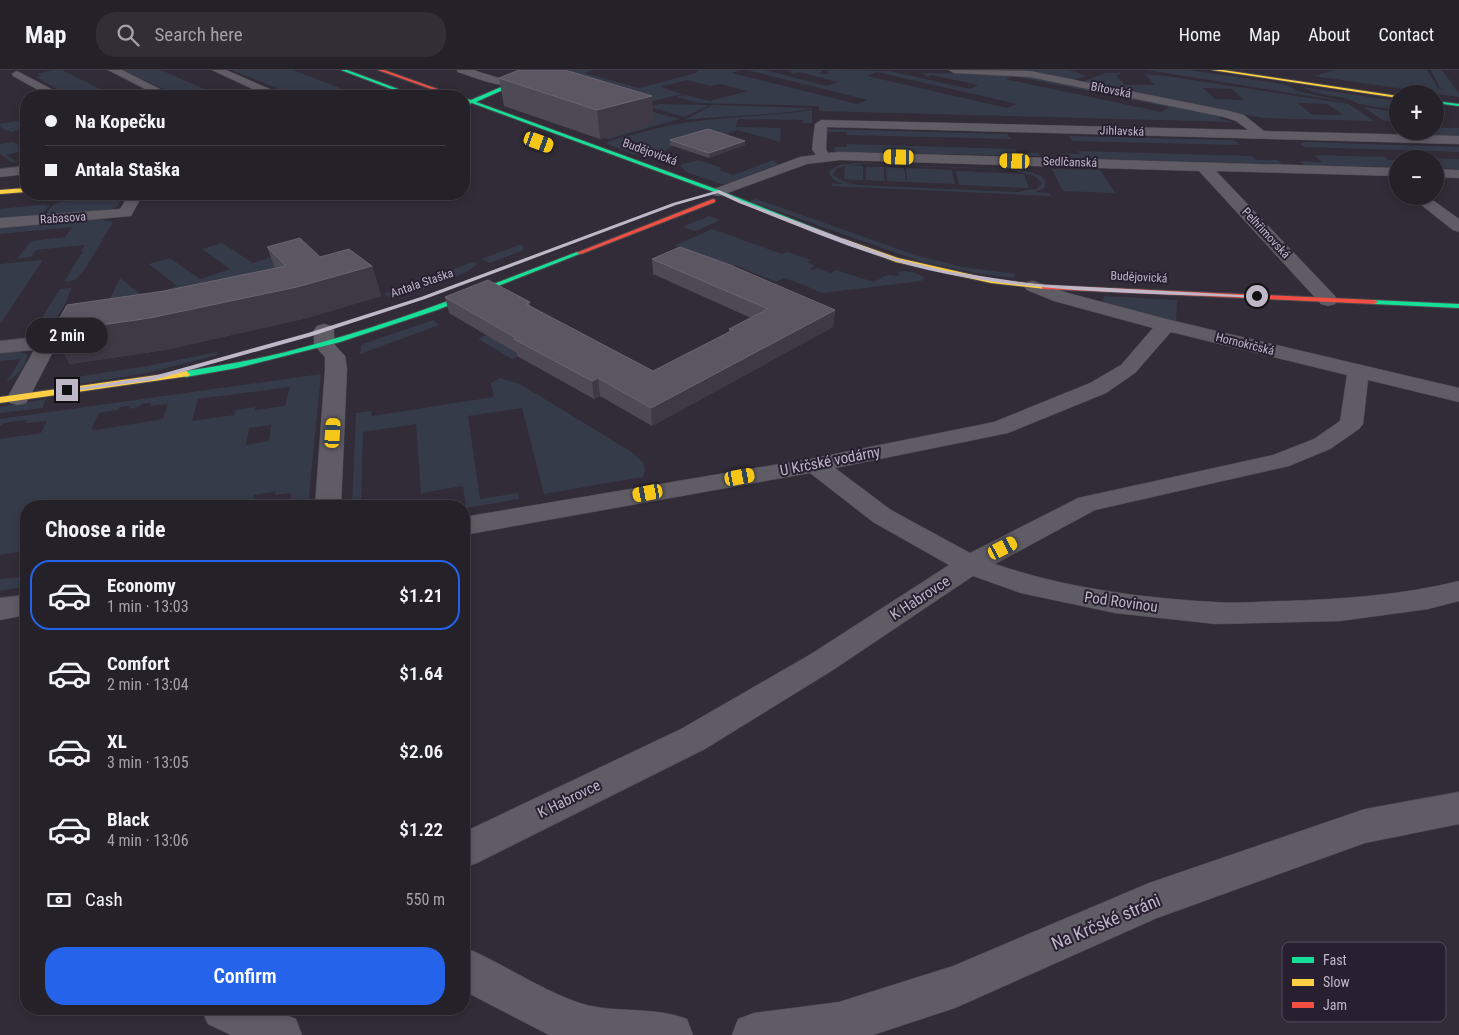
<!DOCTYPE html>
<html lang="en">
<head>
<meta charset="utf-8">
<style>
  body { margin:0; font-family:"Roboto Condensed",sans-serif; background:#312e35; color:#f1f3f6; height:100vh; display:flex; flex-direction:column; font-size:19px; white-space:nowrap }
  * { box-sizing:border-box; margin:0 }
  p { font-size:16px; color:#a3a3a8 }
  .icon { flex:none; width:28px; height:28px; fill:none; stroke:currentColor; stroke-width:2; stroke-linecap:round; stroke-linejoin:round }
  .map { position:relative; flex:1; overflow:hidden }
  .panel { position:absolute; left:20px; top:430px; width:450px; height:515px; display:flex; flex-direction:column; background:#252129; border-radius:20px; box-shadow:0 2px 8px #0003,0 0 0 1px #423e46 }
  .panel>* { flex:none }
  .hud { position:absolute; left:20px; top:20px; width:450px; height:110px; border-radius:20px; box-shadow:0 2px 8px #0003,0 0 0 1px #423e46; display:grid; align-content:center; height:110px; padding:0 25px; background:#252129 }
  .fabs { position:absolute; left:1389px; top:15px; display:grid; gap:10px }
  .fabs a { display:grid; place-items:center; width:55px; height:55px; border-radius:50%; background:#252129; box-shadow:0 2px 8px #0003,0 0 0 1px #423e46; font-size:25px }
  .end { position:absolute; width:22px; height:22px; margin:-11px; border:6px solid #bfb7c7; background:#111; box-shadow:0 0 0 2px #111 }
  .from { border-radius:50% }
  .bubble { position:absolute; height:35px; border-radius:18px; background:#252129; box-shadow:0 2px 8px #0003,0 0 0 1px #423e46; font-size:16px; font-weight:600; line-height:35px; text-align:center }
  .car { position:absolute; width:15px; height:30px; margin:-15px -8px; border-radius:6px; box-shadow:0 0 4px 1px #0007; background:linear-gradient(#f5c518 24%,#345 0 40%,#f5c518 0 76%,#345 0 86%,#f5c518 0) }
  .hud b { display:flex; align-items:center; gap:18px; height:48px; font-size:19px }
  .hud b+b { border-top:1px solid #423e46 }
  .hud i { width:12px; height:12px; background:#f1f3f6 }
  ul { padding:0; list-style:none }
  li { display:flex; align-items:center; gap:15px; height:70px; margin:0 10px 8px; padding:0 15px; border:2px solid transparent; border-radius:20px }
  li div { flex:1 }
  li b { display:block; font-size:19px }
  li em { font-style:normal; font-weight:600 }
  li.current { border-color:#2563eb }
  li>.icon { width:45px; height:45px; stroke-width:1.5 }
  h2 { padding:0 25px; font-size:22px; line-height:60px }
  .pay { display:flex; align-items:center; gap:12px; height:55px; padding:0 25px; font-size:19px }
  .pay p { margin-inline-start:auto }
  .action { display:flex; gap:10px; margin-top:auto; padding:10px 25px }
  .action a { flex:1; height:58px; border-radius:20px; background:#2563eb; color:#fff; font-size:20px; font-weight:600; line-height:58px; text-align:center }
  header { display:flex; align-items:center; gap:30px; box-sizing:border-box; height:70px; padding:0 25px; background:#252129; border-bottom:1px solid #423e46 }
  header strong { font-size:24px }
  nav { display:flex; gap:28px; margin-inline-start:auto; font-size:18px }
  .search { width:350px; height:45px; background:#312e35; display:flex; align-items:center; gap:12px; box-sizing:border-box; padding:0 18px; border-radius:20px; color:#a3a3a8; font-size:19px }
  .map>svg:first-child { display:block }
  .green { fill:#363b4a; fill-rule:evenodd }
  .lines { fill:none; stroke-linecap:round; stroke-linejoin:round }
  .street-casing { stroke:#4b4850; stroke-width:1 }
  .fast-casing { stroke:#4b4850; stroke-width:2 }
  .slow-casing { stroke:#4b4850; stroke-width:2 }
  .jam-casing { stroke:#4b4850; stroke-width:2 }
  .street { fill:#605c65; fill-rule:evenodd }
  .fast { fill:#16e098; fill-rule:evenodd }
  .slow { fill:#ffcf43; fill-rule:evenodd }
  .jam { fill:#f24e42; fill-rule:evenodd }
  .wall { fill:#4e4a55 }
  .shaded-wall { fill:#3e3944 }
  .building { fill:#5b5661; stroke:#6a6571 }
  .route { fill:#bfb7c7 }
  .labels { text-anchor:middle; stroke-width:4; stroke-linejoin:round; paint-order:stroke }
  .far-street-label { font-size:12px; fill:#bfb7c7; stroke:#282031 }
  .street-label { font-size:15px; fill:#bfb7c7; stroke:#282031 }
  .near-street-label { font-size:18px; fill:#bfb7c7; stroke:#282031 }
  .key { fill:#282031; stroke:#554d5e; stroke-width:1 }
  .key-label { font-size:14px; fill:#bfb7c7 }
</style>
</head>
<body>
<header>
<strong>Map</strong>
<div class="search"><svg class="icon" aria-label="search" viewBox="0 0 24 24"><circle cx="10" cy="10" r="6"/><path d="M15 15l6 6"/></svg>Search here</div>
<nav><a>Home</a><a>Map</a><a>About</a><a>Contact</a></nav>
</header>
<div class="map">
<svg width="1459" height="965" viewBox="0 0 1459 965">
  <rect width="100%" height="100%" fill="#312c37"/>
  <path class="green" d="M54,0H62L114,26H69L36,7L41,6L38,4L39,3Z
    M123,0H161L220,26H178Z
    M231,0H293L353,23L337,26H297Z
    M571,0H594L584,3L639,18L696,3L698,0H741L732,3L857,34L868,30L747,0H765L827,16L838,12L799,2L793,4L787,0H822L820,4H829L827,0L889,1L970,19L978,15L932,5L927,7L922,3L1000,4L1029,7L1219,45L1220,49L1234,52L819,41V36L700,33L676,27L685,25L710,31L747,21L720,14L710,16L686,10L660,17L682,24L650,32L553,8ZM877,2L1017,34L1007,38L867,6ZM1014,6L1168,37V38L1161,42L1005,9Z
    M1014,0H1069L1087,6L1073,10Z
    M1147,0H1189L1277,13L1287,15L1297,21L1346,32Z
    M1335,0H1427L1438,18L1444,21L1440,18L1431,0H1442L1459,23V27L1314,6Z
    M1106,3H1120L1121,4L1116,5L1125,15H1155L1145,5L1138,4L1160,5L1349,34L1374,51L1262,48L1082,12ZM1203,18L1232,19L1244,30L1215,29ZM1297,33L1327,34L1343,45H1313Z
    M1303,17L1397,31V40L1359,34L1349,29L1313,22Z
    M660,34L709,35L685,47L649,37Z
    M712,35L811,38V39C769,46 726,45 684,50Z
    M1363,37L1396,42L1395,45L1397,46L1394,45L1391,48L1397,50V52L1384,51Z
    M812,40V53H803V50L738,49L736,57L781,58L780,72L738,60L728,63L730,64L727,65L678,72L662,83L651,86L632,84L606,73C615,68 628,66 639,63C697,45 752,49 812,40Z
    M650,41L679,49L609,69L604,68Z
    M26,49V59L10,62V60L6,61L0,56V54Z
    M1435,58H1459V67L1433,66L1420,61H1435Z
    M827,59L1007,64L1011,69L847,65V62H827Z
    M1069,66L1234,70L1241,75L1072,71Z
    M14,72L20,76L17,78L26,80L6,85L15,91L26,90L13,93L0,84V74Z
    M1305,72L1459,77V82L1305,77L1300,74Z
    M847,74L1015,79L1017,83H1038L1040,86L835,82L834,77H847Z
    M1078,81L1252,86L1256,90H1278L1282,94L1064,88L1060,84H1080Z
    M1314,85L1385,87L1389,90H1397V97L1304,95L1300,91L1322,92Z
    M1420,88L1459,89V99L1435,98V89Z
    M698,90L722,98L719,100L733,105L773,90L778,94L727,114H721L686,102L680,95Z
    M855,93L1022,100L1039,105L1046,111L1044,118L1035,122L1049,123L1051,126L832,116V114H844L834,110L829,104L830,100L840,95ZM865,94L1012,100L1035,106L1042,113L1037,119L1016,122L858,115L844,112L833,105L836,99L845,96L844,109L863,110V96L847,95Z
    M866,97H884V111L866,110Z
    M886,97L904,98L906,112L887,111Z
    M906,98L952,100L955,114L907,112Z
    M1052,99L1100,100L1115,123L1063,121Z
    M956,101L1024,104L1029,118L959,115Z
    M124,125L117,137L107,141L45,145L53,135L60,132Z
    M756,129L918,186L963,197L1015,204L1014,208L982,204L922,192L749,131Z
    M46,134L45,136L50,135L41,145L0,151V139Z
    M709,146L720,150L696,161L682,157Z
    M100,149L113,152L85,199L75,210L64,212L83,181H81L85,175L36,180L31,187L17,189L31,171L65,167L72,157L0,164V157Z
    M712,159L782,184L787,182L811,190L807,192L815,196L810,198L813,200L817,198L830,203L836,200L874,212L886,205L897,206L899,204L898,202C906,200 918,203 925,208L921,211L823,223L785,208L776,212L735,195L728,198L674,176Z
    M222,173L253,193L283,183L276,196L263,204L101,248L120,208L144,227L177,216L149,194L170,188L200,209L230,199L202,179Z
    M522,174L524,180L490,193L481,189Z
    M43,190L1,253H0V194Z
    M473,192L477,194C463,209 413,222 393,229L384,224Z
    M71,218L67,230L51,258L30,263L38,254L60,219Z
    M1104,226L1177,230L1176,251L1102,233Z
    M433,250L439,255L360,284L361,276L363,274Z
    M487,265L525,283L512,289L478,269Z
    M14,281L27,284C27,296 16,307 6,312L21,289L0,291V282Z
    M217,282V285L147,303L67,316L70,308L147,296Z
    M321,304L308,436H290L291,423L275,425L276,421L254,425L252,436H26V479L19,480L18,482L0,485V369L41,363L47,351L26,353L27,350L4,353L0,356V349ZM290,317L285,336L255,340V337L236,340L234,345L192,351L198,329ZM151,333L150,336L168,334L163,349L96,360L91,359L99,343L118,340L120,337L130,336L129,339L139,337L141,334ZM271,355L269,371L246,375L249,358Z
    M500,308L520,314L630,381C639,388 649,394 643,407L544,424L522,338L468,346L480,429L518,423L519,429L466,438L463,416L421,423L416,354L363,362L361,436H352L356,343L371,341L372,346L494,327L491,313Z
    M46,329L42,338L0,343V337Z
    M26,504V516L0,521V509L20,507Z"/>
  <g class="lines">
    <g class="street-casing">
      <path id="street" d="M108,0H122L174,26H159Z
        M212,0H226L279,23L281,25L268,26Z
        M457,0H473L502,9H519L525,12C512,23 473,7 458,2Z
        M949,0L1030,1L1229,41L1244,45L1264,61L1459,66V74L827,57L826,79L828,83L840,82L1398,98V106L1216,101L1335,226L1337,230L1335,234L1328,236L1321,234L1199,101L840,90L807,94L719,126L714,125L712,122L714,119L800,87L816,85L812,79L815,54L821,50L1248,60L1236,51L1224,47L1030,7L954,3Z
        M17,1L61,24L63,26H49L13,6L12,4Z
        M408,20L412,21L414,23L412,25L389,26L391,24Z
        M26,96V104L0,107V99Z
        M1435,99L1459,100V108L1435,107Z
        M129,124H143L131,146L0,158V148L120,139Z
        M1410,126H1427L1459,149V162L1453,160Z
        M1033,211L1068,223L1170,250L1459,318V332L1368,310L1363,354L1359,359L1330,379L1289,396L1095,440L995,494C1065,518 1141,528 1214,532C1238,534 1263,531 1286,531C1344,529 1403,525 1459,511V531L1428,539L1340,551L1216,554L1115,543L1021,523L973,506L833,600L705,679L477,793L464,798V762L681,659L811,584L949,495L873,452L810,403L464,465V447L815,388L994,352L1090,313L1121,295L1153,258L1054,231L1027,220L1024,216L1027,212ZM1171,262L1347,305L1340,351L1314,369L1273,385L1078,428L970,483L891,440L835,398L1008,363L1106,323L1135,303Z
        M324,254L331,256L334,260V274L345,286L347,299L341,436H315L325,299V287L314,275V260L317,256Z
        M48,266L55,268L58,272L29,328L26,333L18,335L10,333L7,328L34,280L0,283V271Z
        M26,525V545L0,550V528Z
        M1459,722V754L1365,773L1157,848L955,938L873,965H732L738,949L754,943L839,932L953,896L1149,813L1365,739Z
        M464,877C502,893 536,917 574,931C610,945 651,935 687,949L693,965H549L464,921Z
        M201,939H272L296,949L302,965H231L208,954Z"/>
    </g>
    <g class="fast-casing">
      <path id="fast" d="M341,0H347L398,19L394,20Z
        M541,0H547L476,32L721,121L845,170L840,171L717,123L472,33L464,36V33L467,32L464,31V28L471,30Z
        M1435,31L1459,34V36L1435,33Z
        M577,182L582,183L437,240L340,272L237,298L186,307L182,304L186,301C220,296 253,290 286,282C386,257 481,219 577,182Z
        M1371,230L1459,234V238L1374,234H1371Z"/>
    </g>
    <g class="slow-casing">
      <path id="slow" d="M1212,0H1223L1398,26V28Z
        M26,118V122L0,124V120Z
        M840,169H844L898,188L991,209L1045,215L1049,217L1045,219L991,213L896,192L840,171Z
        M186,301L190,304L189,306L0,333V327Z"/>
    </g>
    <g class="jam-casing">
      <path id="jam" d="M378,0H384L457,26H451Z
        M713,129L715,130V132L581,184L576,183Z
        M1042,215L1374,230L1378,232L1374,234L1045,219H1042Z"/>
    </g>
    <use href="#street" class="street"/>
    <use href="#fast" class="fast"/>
    <use href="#slow" class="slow"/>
    <use href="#jam" class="jam"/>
  </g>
  <path class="wall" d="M499,8L652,26L653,54L600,69L504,36Z
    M670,70L745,71V75L709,88L670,75Z
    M267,177L320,187L372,196L381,226L307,248L165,280L70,294L52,262L164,221L275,198Z
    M652,189L835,240L833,257L652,356L600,326L594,329L517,286V283L449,243L445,227L530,232V236L653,301L729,262V259L751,248L653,204Z"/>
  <path class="shaded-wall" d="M652,26L653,54L600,69L597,40Z
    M745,71V75L709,88V83Z
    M372,196L381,226L307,248L165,280L70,294L52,262Z
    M835,240L833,257L652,356L651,338Z
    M598,308L600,326L594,329L592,311Z"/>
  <path class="building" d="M519,0H565L652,26L597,40L499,8Z
    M708,59L745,71L709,83L670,70Z
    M300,168L320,187L349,179L372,196L297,217L150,248L52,262L67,235L164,221L286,196L267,177Z
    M680,177L730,195L835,240L651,338L598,308L592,311L514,269L516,268L445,227L488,210L530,232L526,234L653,301L733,260L729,259L768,239L652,189Z"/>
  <path class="route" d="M719,120L742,131L898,189L947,201L1033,214L1260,226L1257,228C1154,223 1049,224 947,204C875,190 807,159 739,133L718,123L676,135L425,229L312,266L154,310L67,322L64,320L154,306L308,263L421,227L673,133Z"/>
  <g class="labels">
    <g class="far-street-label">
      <text transform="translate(1111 20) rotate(11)" y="4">Bítovská</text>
      <text transform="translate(1122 61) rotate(2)" y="4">Jihlavská</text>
      <text transform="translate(650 82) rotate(20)" y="4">Budějovická</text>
      <text transform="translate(1070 92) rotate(2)" y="4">Sedlčanská</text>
      <text transform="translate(63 148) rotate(-4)" y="4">Rabasova</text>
      <text transform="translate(1266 163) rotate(47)" y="4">Pelhřimovská</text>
      <text transform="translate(1139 207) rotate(3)" y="4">Budějovická</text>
      <text transform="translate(422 213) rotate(-19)" y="4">Antala Staška</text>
      <text transform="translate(1245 274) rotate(14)" y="4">Hornokrčská</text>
    </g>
    <g class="street-label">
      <text transform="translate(830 391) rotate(-11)" y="5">U Krčské vodárny</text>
      <text transform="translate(920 528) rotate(-33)" y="5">K Habrovce</text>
      <text transform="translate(1121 532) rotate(8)" y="5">Pod Rovinou</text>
      <text transform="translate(569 729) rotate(-26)" y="5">K Habrovce</text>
    </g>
    <g class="near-street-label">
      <text transform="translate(1106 852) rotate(-23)" y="6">Na Krčské stráni</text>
    </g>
  </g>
  <rect x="1282" y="872" width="164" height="80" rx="8" class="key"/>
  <rect x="1292" y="887" width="22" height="6" fill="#16e098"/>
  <rect x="1292" y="909" width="22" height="7" fill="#ffcf43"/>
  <rect x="1292" y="932" width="22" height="6" fill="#f24e42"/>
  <g class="key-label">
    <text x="1323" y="895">Fast</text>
    <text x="1323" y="917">Slow</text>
    <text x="1323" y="940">Jam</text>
  </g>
</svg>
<div class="fabs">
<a>+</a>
<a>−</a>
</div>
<i class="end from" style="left:1257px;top:226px"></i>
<i class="end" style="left:67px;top:320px"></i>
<div class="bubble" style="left:26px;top:248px;width:82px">2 min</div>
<i class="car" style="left:539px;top:72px;rotate:110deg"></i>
<i class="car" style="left:899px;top:87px;rotate:271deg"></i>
<i class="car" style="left:1015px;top:91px;rotate:272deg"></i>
<i class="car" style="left:333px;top:363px;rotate:4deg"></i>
<i class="car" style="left:740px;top:407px;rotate:80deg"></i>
<i class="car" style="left:648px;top:423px;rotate:260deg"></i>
<i class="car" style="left:1003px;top:478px;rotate:63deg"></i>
<div class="hud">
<b><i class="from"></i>Na Kopečku</b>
<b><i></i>Antala Staška</b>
</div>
<section class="panel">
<h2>Choose a ride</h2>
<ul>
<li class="current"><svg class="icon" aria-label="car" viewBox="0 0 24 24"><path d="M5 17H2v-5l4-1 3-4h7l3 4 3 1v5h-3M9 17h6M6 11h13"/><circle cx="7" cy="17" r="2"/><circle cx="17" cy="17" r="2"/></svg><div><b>Economy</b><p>1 min · 13:03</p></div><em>$1.21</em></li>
<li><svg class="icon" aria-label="car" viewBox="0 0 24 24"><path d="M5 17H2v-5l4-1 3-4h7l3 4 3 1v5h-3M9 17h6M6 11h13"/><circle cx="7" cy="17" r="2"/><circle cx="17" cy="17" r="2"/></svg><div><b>Comfort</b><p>2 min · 13:04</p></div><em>$1.64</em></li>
<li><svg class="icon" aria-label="car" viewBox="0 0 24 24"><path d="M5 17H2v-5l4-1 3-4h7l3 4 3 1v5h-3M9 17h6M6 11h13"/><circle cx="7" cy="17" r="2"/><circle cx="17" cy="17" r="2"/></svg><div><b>XL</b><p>3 min · 13:05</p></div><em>$2.06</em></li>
<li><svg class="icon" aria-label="car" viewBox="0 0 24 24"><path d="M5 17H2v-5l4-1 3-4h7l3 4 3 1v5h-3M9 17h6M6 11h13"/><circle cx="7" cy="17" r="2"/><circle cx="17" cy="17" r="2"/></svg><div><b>Black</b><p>4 min · 13:06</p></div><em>$1.22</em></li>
</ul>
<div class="pay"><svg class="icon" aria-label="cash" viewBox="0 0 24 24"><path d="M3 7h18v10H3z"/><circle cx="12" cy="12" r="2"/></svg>Cash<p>550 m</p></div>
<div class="action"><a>Confirm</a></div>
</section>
</div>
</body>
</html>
